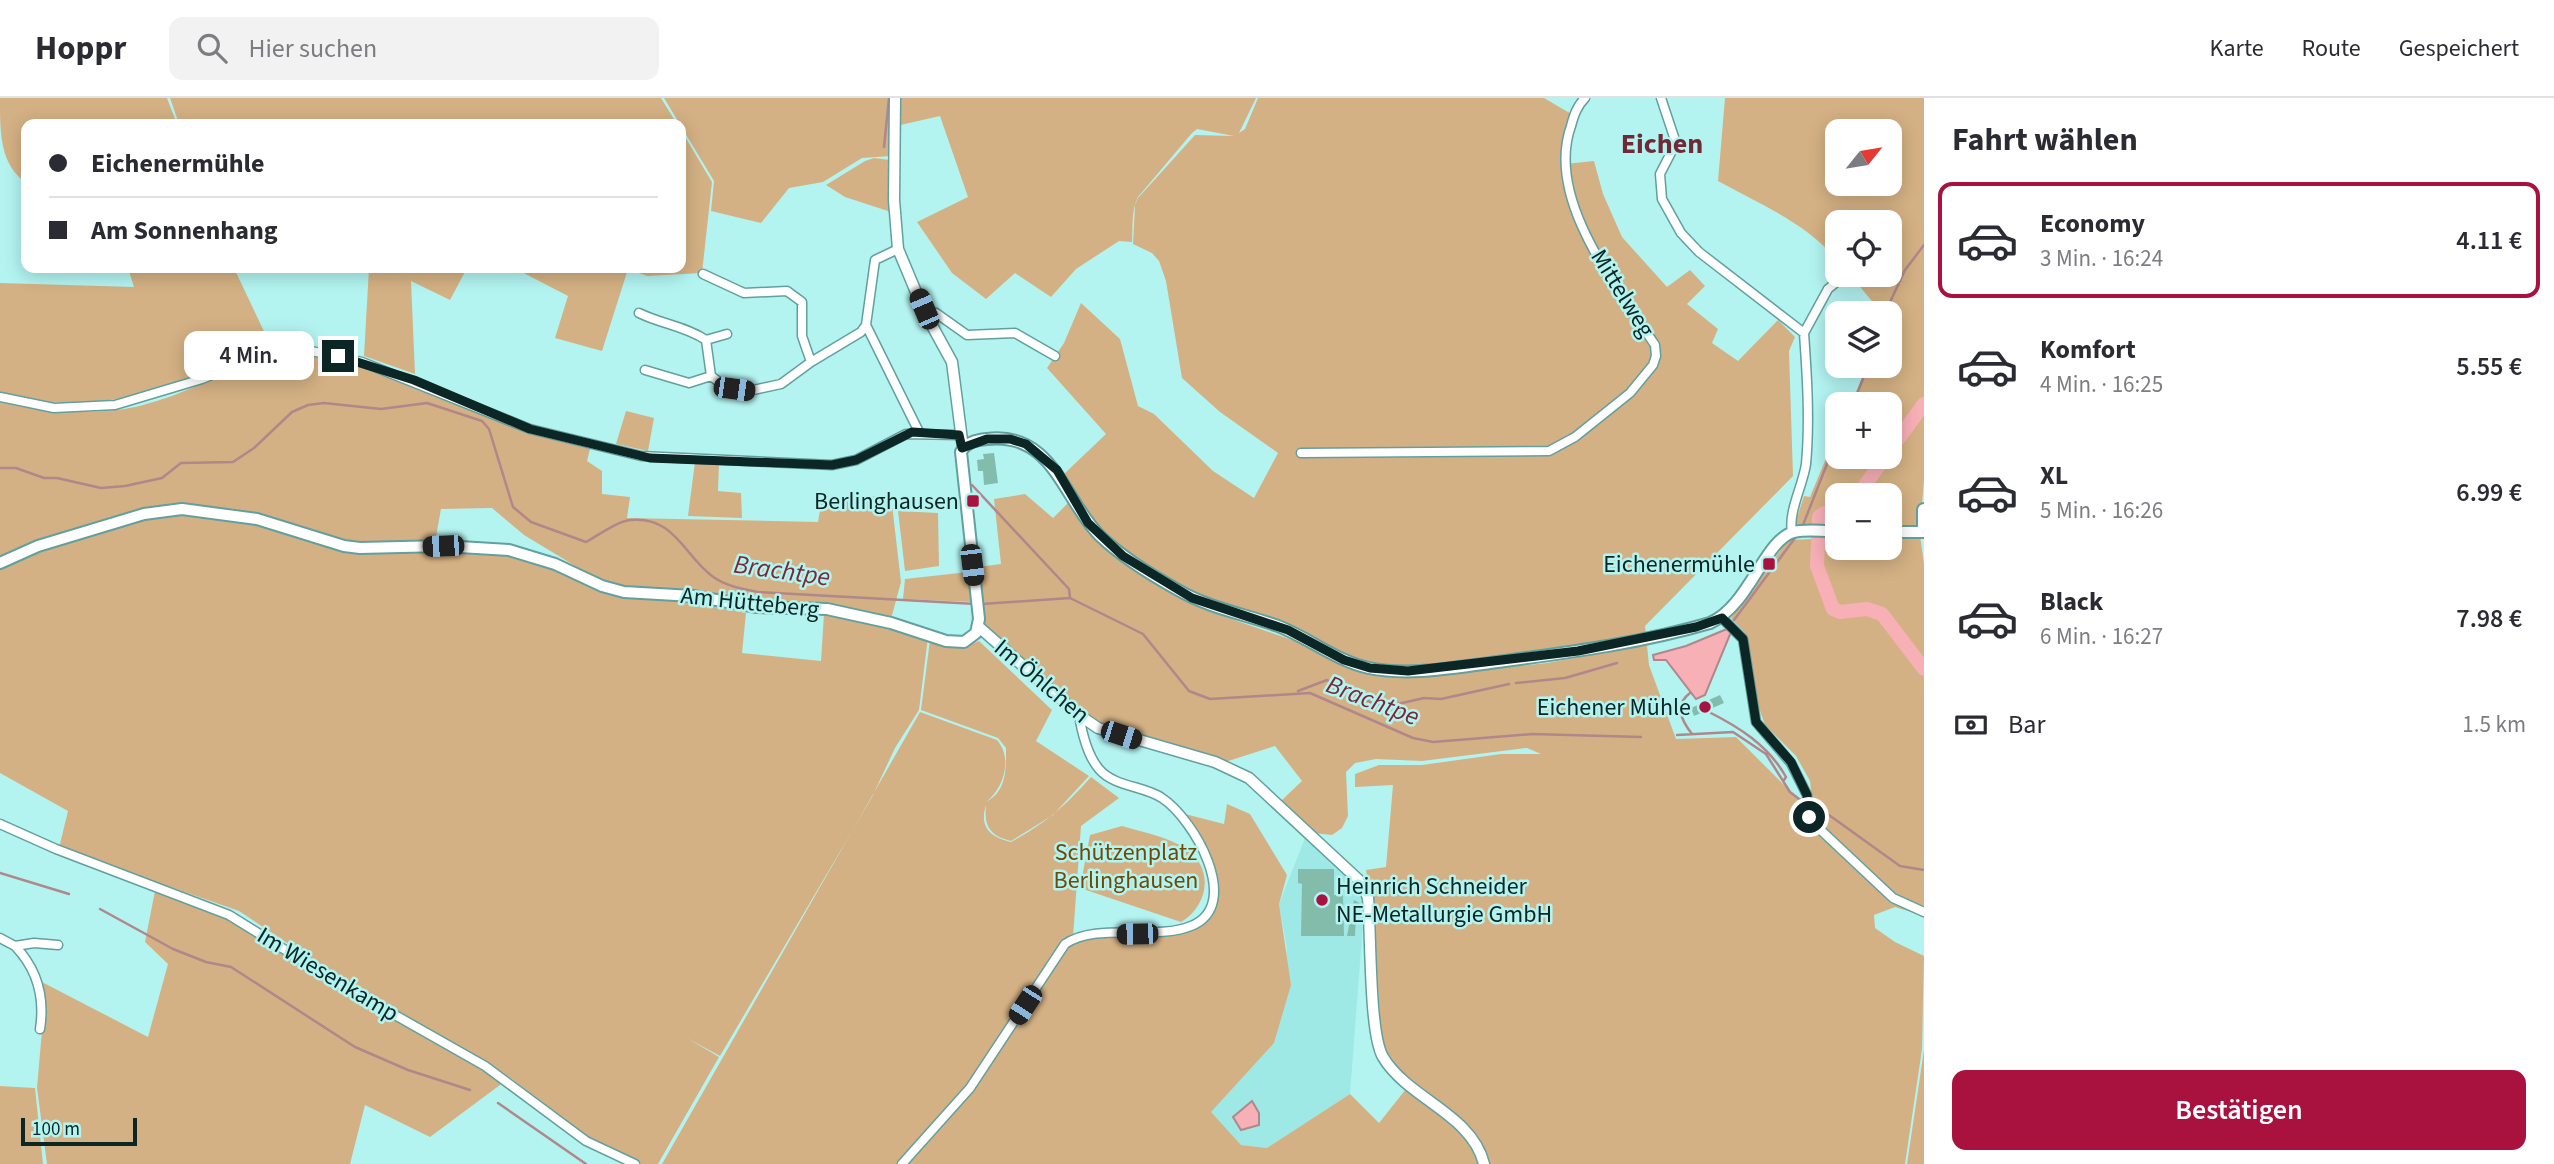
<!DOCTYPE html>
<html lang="de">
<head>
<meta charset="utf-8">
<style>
  body { margin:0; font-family:"Source Sans 3",sans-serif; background:#f2f2f3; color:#2b2b33; height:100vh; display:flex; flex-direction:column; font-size:26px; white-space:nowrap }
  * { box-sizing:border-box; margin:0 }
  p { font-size:23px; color:#7c7c81 }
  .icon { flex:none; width:38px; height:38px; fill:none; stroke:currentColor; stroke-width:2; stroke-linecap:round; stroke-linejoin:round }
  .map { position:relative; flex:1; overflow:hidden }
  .drawer { display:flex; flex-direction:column; background:#fff; width:630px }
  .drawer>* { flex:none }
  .top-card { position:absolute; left:21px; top:21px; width:665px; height:154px; border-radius:14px; box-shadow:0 4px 18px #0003; display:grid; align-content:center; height:154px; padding:0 28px; background:#fff }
  .needle { width:46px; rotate:60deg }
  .controls { position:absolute; left:1825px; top:21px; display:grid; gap:14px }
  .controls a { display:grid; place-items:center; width:77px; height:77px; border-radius:14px; background:#fff; box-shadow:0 4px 18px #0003; font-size:35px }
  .scale { position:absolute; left:21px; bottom:18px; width:116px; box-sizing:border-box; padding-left:7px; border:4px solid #0b2625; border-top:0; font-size:19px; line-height:24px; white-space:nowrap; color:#0b2625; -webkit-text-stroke:5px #b3f4f1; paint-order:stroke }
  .end { position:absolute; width:32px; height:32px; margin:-16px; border:9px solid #0b2625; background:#fff; box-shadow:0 0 0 4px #fff }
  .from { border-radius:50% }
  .bubble { position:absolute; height:49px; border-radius:14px; background:#fff; box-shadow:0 4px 18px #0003; font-size:23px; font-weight:600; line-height:49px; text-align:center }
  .car { position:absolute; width:21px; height:42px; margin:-21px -10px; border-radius:9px; box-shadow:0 0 5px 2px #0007; background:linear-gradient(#222 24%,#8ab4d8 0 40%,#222 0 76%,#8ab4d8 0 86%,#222 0) }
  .top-card b { display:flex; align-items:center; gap:24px; height:66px; font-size:26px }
  .top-card b+b { border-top:2px solid #e1e1e2 }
  .top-card i { width:18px; height:18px; background:#2b2b33 }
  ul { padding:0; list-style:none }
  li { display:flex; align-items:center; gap:21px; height:116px; margin:0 14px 10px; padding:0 14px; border:4px solid transparent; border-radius:14px }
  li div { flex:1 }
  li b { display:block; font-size:26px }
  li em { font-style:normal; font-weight:600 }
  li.on { border-color:#a9123e }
  li>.icon { width:63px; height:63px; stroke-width:1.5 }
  h2 { padding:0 28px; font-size:32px; line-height:84px }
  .pay { display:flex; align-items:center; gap:18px; height:77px; padding:0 28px; font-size:26px }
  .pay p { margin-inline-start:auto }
  .primary-button { display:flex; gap:14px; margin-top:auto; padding:14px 28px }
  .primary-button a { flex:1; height:80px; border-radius:14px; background:#a9123e; color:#fff; font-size:28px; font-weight:600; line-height:80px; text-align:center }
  header { display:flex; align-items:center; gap:42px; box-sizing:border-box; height:98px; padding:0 35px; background:#fff; border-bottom:2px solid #e1e1e2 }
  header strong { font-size:33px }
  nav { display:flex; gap:38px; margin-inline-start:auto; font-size:24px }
  .search { width:490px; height:63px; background:#f2f2f3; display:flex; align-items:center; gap:18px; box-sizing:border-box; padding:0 24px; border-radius:14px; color:#7c7c81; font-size:26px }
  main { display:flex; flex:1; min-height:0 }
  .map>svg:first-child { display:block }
  .built { fill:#9ee9e6 }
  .green { fill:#d4b184; fill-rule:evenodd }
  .water { fill:#f7b0b6; stroke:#b0878a; stroke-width:2 }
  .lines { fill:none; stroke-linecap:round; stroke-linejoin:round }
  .stream { stroke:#b0878a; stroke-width:2.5 }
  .river { stroke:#f7b0b6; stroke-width:14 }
  .building { fill:#84bcab }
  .minor-casing { stroke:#62a09e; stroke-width:11 }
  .tertiary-casing { stroke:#62a09e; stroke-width:13 }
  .secondary-casing { stroke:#62a09e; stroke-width:14 }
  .primary-casing { stroke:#62a09e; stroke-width:16 }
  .minor { stroke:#fff; stroke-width:8 }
  .tertiary { stroke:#fff; stroke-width:10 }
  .secondary { stroke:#fff; stroke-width:10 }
  .primary { stroke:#fff; stroke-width:12 }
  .route { stroke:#0b2625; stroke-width:9 }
  .poi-dot { fill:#a9123e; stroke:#b3f4f1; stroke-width:2.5 }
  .labels { text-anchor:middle; stroke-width:5; stroke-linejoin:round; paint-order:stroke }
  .street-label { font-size:24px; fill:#0b2625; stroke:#b3f4f1 }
  .poi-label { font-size:24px; fill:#0b2625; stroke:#b3f4f1; text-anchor:end }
  .park-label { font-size:24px; fill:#704907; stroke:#b3f4f1 }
  .water-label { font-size:26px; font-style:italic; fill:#792837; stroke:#b3f4f1 }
  .quarter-label { font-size:28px; font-weight:bold; fill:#702935; stroke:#b3f4f1 }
</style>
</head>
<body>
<header>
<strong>Hoppr</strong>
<div class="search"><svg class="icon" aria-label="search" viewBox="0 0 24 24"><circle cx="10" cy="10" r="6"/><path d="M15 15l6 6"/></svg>Hier suchen</div>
<nav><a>Karte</a><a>Route</a><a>Gespeichert</a></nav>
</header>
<main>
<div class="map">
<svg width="1924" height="1066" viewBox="0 0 1924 1066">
  <rect width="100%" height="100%" fill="#b3f4f1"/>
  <path class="built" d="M1305,740L1359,789L1365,800L1350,996L1267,1050L1241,1047L1210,1014L1274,945L1287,851L1279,806Z"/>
  <path class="green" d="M0,0H167L177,26H26V85C0,66 0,36 0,0Z
    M170,0H661L677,26H179Z
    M664,0H893L891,58L862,60L823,84L789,90L761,125L711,113L714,83Z
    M897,0H1256L1239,35L1245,31L1258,0H1544L1573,17L1565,66L1594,63L1603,96L1622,139L1667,189L1690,172L1705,188L1687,206L1718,231L1712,245L1738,263L1778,222L1795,239L1789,253L1793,378L1645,528L1649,567L1676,641L1736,639L1805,708L1813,712L1810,683L1796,658L1765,627L1752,590L1745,535L1731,520L1788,442L1837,440L1838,450H1890V438L1920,437L1924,466V818L1895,809L1874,817L1875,830L1895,844L1924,858L1922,951L1905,1066H905L948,1021L1067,847L1075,842L1194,830C1245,804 1202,746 1181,715L1224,726L1227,706L1250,716L1287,777L1279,806L1291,887L1274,945L1211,1014L1241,1047L1267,1050L1350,996L1379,1025L1406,991L1399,971L1382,946L1372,806L1366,772L1386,769L1393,687L1355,689V676L1379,667H1422L1501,656H1541L1527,650L1422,663L1376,661L1355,665L1346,674L1348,718L1342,730L1332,737L1313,735L1281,703L1302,683L1275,648L1225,664L1100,626L1081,614L982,527L978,469L1001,466L994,401L1025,396L1053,420L1072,401L1082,422L1161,488L1208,513L1298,544L1355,569L1407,580L1547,565L1618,552L1617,546L1409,570L1356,564L1213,505L1119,452L1086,421L1063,377L1106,336L1047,270L1064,245L1081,205L1120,241L1138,308L1154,316L1213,373L1254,400L1278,355L1220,314L1182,280L1166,183L1159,163L1152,155L1133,146L1135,107L1138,100L1195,37L1234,38L1197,31L1192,35L1138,99C1131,113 1133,129 1132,144L1119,143L1076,171L1051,199L1015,175L986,201L952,175L917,124L968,99L940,18L896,28Z
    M1725,0H1924V382L1920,430H1890V397H1838L1837,431H1796L1795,426L1804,398L1810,399L1837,334L1838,359H1890V306H1851L1867,268H1890V215H1882L1850,177H1890V124H1838L1837,162C1808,126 1758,105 1718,83ZM1838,33H1890V86H1838Z
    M681,32L712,84L702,175L647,178L628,171L602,253L555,240L568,198L514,170H681Z
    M874,60L890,62L891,114L845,99L826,87L865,63Z
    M128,170H234L270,246C185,287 95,323 0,295V185L134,189Z
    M369,170H467L450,202L411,183L415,276L364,258Z
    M276,250C352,246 456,308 528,333C548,340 569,345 590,351L587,363L602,373V396L630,399L627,420L818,424L822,400L891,398L901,484L891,521L736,503L678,492L615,487L595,480L524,437L492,410L441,411L435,444L385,447L346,445L179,407L158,409L0,461V303C45,313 98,319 143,307C189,295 234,270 276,250Z
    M626,313L654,320L648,353L616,346Z
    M695,364L719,365L718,393L741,395L742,420L688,418Z
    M898,413L938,415L939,468L905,473Z
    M162,415L260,425L315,443L516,457L559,469L588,485L746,515L742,555L821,563L824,516L928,539L919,612L895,650L872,699L720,958L687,940L719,959L658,1066H640L588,1041L512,981L340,880L239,813L59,750L68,713L0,675V469L67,443Z
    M968,474L972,504L903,501L905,481Z
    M930,542L964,549L979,543L1052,612L1036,643L1089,678L1053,717L1011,743C989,737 984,728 986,707C979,729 990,739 1011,744C1047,724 1063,710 1091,679L1119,700L1081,728L1073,839L969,990L901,1066H662L920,614L997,642C1013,660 1004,690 986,704C1007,693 1006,671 1006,650L998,640L921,612Z
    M1122,728C1142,734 1169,739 1186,751C1215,771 1208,808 1181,824L1080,790L1090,737Z
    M155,793L227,818L504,984L430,1039L365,1007L350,1066H47L37,990L44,909L38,882L148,939L168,866L145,844Z
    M1924,952V1066H1907Z
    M0,988L35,990L43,1066H0Z"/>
  <path class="water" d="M1727,531L1731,534L1705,597L1696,601L1666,562H1654L1653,557L1686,548Z
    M1252,1003L1259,1015V1027L1241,1032L1233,1019Z"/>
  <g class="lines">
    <path class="stream" d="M884,49L889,0
      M1885,215L1905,172L1924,147
      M1853,306L1868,268
      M0,370H16L44,380H57L101,390L125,388L162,380L181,365L233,364L254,350L292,314L308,307L324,305L381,311L427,305L482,323L489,331L513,409L531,424L586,444C599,437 617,423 631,422C674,418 684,457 712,478C725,488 743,491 758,494L976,506
      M972,387L1069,491L1070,500
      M1803,427L1838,338
      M982,506L1070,500L1143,536L1189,593L1210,601L1310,595L1413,640L1433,644L1532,636L1641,639
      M1734,522L1795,440
      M1516,585L1565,580L1617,565
      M1298,593L1327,582L1374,606L1389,608L1424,600L1441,601L1509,586
      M1690,595C1674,607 1681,622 1692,636
      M1707,613C1739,629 1768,647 1786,679L1784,682
      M1677,637L1733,634L1766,656L1790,694L1799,701L1822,712L1900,768L1924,772
      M0,775L69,796
      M100,811L173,851L206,864L231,869L355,949L408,972L470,992
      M498,1005L586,1066"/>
    <path class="river" d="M1890,352L1924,306
      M1858,397L1885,359
      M1838,417L1824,415L1819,419L1817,468L1833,511L1840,514L1867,511L1882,516L1924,571"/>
  </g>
  <path class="building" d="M994,355L998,385L984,387L983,373H978L977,362L984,361L983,356Z
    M1720,597L1724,605L1694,618L1691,610Z
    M1298,771H1334V797H1343L1344,838H1301L1302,786L1298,785Z
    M1354,802L1361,806L1356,816L1355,838H1347Z"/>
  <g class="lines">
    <g class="minor-casing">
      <path id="minor" d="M1661,0L1676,45L1660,76L1662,101L1681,135L1699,154L1804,235C1807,277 1810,323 1806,366C1803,387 1788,414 1792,434
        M898,151L875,162L866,227L919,334
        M703,176L744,195L787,193L802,204V238L811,264
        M924,213L936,215L967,237L1015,235L1055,258
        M639,215C661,226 685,228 706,242L711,278L723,287L749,293L781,286L811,264L861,234L866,227
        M1804,235L1828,191L1845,177
        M706,242L727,236
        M645,272L689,285L711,278
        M0,299L54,310L115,307L202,281L284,247L362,264L530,331L641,358L832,367L856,362L906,336L959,337
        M1301,355L1549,353L1575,339L1630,295L1653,267L1656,258L1655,247C1617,189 1545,101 1571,28C1574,17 1577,8 1585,0
        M1722,520L1743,541L1756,624L1791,665L1807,697L1810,722L1893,800L1924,814
        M0,726L56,751L229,817L335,883L485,968L586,1043L635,1066
        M0,840L15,848L34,845L58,847
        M15,848C38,872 45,899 40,931
        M902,1066L970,990L1065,846C1097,824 1154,843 1191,828C1244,807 1193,720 1162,700C1145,688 1114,689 1099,671C1087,657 1082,635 1079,617"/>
    </g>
    <g class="tertiary-casing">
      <path id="tertiary" d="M895,0L894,102L898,151L924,213L952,264L963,350
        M979,529L1079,617L1098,630L1215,664L1249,680L1363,786L1368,800C1371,833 1369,936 1383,959C1408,1001 1472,1016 1484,1066"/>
    </g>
    <g class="secondary-casing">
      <path id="secondary" d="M1890,434H1924
        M0,465L38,448L144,416L182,411L257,421L344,448L360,450L443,448L509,452L555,466L602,488L624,494L693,498L757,509L827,511L891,525L946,543L964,544L976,535L979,521L961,354C966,344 977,342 987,341C1053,333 1063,401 1100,438C1123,460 1151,477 1178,492C1209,510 1244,516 1278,528C1309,540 1336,563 1369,570C1409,578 1451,570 1490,565C1564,555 1638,546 1710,525C1750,507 1764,442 1794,434C1807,431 1824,433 1838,434"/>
    </g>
    <g class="primary-casing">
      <path id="primary" d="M1924,412V431"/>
    </g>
    <use href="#minor" class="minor"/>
    <use href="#tertiary" class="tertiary"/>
    <use href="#secondary" class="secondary"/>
    <use href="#primary" class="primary"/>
  </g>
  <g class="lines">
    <path class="route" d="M338,258L414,282L530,331L650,360L832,367L856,362L912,334L959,337L962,350L987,341H1010L1026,346L1057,372L1088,425L1123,458L1192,500L1288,532L1344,562L1370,570L1408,573L1578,553L1696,529L1722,520L1743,541L1756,624L1791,664L1807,697L1809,719"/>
  </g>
  <g class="poi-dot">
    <rect x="966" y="396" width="14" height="14" rx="3.5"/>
    <rect x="1762" y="459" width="14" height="14" rx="3.5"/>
    <circle cx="1705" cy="609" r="7"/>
    <circle cx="1322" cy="802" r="7"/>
  </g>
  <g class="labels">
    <g class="street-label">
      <text transform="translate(1623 195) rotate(58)" y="8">Mittelweg</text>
      <text transform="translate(750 504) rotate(6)" y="8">Am Hütteberg</text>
      <text transform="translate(1042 583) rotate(40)" y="8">Im Öhlchen</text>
      <text transform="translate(328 876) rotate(31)" y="8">Im Wiesenkamp</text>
    </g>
    <g class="poi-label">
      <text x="959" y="411">Berlinghausen</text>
      <text x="1755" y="474">Eichenermühle</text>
      <text x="1691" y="617">Eichener Mühle</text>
      <text x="1336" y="796" text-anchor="start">Heinrich Schneider<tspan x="1336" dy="28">NE-Metallurgie GmbH</tspan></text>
    </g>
    <g class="park-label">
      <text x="1126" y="762">Schützenplatz<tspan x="1126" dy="28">Berlinghausen</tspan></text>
    </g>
    <g class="water-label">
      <text transform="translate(782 472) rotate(8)" y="9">Brachtpe</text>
      <text transform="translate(1373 602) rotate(21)" y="9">Brachtpe</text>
    </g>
    <g class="quarter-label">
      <text x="1662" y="55">Eichen</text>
    </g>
  </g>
</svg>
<div class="controls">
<a><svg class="needle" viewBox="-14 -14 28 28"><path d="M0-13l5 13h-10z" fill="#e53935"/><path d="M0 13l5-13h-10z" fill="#7c7c81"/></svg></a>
<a><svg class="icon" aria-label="locate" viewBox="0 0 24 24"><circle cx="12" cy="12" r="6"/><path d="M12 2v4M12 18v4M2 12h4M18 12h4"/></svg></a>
<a><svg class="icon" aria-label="layers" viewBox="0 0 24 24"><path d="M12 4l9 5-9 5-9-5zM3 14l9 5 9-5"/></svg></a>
<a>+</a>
<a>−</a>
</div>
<div class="scale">100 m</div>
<i class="end from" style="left:1809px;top:719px"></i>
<i class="end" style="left:338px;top:258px"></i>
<div class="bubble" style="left:184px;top:233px;width:130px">4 Min.</div>
<i class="car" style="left:924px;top:211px;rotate:337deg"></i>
<i class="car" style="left:734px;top:291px;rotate:98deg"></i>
<i class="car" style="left:443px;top:448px;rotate:268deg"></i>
<i class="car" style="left:972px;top:467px;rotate:173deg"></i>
<i class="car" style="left:1121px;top:637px;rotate:108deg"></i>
<i class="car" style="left:1137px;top:836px;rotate:269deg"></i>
<i class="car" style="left:1025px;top:907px;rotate:213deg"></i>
<div class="top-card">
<b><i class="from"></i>Eichenermühle</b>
<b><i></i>Am Sonnenhang</b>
</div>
</div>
<section class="drawer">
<h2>Fahrt wählen</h2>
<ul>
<li class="on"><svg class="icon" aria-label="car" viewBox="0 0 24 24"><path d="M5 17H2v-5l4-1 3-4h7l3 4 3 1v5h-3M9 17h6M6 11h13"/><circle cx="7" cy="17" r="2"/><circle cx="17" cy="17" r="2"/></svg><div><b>Economy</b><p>3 Min. · 16:24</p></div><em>4.11 €</em></li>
<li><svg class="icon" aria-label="car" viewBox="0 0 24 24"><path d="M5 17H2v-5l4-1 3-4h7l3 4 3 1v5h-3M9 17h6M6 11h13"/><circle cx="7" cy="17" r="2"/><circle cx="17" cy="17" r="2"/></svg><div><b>Komfort</b><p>4 Min. · 16:25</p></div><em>5.55 €</em></li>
<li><svg class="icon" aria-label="car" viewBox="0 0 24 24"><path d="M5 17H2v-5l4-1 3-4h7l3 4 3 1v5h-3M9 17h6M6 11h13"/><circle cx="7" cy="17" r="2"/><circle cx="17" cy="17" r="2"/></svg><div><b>XL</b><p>5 Min. · 16:26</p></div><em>6.99 €</em></li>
<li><svg class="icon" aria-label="car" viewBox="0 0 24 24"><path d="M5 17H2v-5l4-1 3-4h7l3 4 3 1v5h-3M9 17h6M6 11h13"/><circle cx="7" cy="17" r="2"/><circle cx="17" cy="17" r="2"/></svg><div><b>Black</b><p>6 Min. · 16:27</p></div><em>7.98 €</em></li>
</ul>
<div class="pay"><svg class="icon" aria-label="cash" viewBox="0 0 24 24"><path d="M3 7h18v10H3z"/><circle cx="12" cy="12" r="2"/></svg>Bar<p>1.5 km</p></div>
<div class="primary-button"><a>Bestätigen</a></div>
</section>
</main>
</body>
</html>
